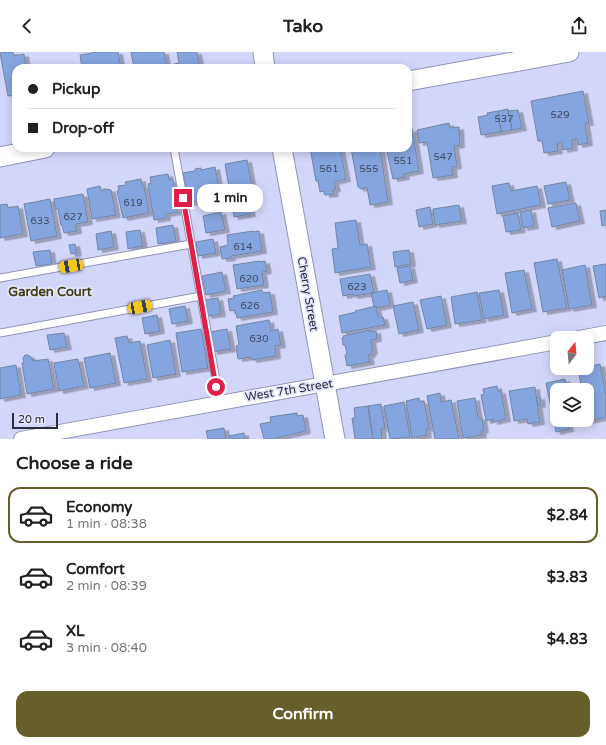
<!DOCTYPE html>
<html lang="en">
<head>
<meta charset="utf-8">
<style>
  body { margin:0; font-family:"Varela Round",sans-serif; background:#f6f6f6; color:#202124; height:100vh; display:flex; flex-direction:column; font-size:15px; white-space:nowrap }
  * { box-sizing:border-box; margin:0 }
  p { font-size:13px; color:#757577 }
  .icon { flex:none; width:22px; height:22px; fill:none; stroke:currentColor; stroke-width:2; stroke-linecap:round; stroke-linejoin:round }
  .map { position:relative; height:387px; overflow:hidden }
  .drawer { display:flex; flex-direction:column; background:#fff; flex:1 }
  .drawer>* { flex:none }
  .banner { position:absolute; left:12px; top:12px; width:400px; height:88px; border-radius:12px; box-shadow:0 2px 10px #0003; display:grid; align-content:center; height:88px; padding:0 16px; background:#fff }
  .needle { width:26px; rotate:16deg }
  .fabs { position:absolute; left:550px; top:279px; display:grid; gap:8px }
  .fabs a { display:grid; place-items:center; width:44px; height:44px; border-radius:8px; background:#fff; box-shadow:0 2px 10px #0003; font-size:20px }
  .scale { position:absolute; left:12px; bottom:10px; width:46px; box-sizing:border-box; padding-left:4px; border:2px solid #2b2d3b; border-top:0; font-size:11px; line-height:14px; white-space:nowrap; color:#2b2d3b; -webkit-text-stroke:3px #e2e5fb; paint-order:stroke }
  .end { position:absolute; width:18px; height:18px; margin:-9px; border:5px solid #e11d48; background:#fff; box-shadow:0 0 0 2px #fff }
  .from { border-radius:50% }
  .bubble { position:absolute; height:28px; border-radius:12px; background:#fff; box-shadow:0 2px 10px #0003; font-size:13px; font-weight:700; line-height:28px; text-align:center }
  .car { position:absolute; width:12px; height:24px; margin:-12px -6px; border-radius:5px; box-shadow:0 0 3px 1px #0007; background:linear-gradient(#f5c518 24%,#345 0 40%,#f5c518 0 76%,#345 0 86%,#f5c518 0) }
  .banner b { display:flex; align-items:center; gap:14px; height:38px; font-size:15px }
  .banner b+b { border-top:1px solid #e0e0e0 }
  .banner i { width:10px; height:10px; background:#202124 }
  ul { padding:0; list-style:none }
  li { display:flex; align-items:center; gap:12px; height:56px; margin:0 8px 6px; padding:0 8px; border:2px solid transparent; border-radius:12px }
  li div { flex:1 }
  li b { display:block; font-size:15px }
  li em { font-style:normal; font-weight:700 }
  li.current { border-color:#665f2b }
  li>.icon { width:36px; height:36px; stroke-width:1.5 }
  h2 { padding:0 16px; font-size:18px; line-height:48px }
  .cta { display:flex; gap:8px; margin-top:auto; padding:8px 16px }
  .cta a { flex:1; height:46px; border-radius:12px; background:#665f2b; color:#fff; font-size:16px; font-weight:700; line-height:46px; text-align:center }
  header { display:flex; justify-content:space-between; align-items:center; height:52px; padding:0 16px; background:#fff; font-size:18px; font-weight:700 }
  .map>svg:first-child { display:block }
  .building { fill:#84a5df; stroke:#7486a5; filter:url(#shadow) }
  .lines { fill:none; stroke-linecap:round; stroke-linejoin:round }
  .lane-casing { stroke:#9294b7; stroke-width:9 }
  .street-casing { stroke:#9294b7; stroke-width:16 }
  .secondary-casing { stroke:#9294b7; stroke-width:21 }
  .lane { stroke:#fff; stroke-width:7 }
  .street { stroke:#fff; stroke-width:14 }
  .secondary { stroke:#fff; stroke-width:19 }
  .route { stroke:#e11d48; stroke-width:5 }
  .labels { text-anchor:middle; stroke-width:3.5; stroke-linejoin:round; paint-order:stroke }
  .number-label { font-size:10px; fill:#414b64 }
  .street-label { font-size:12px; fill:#2b2d3b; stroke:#e2e5fb }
  .neighbourhood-label { font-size:13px; font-weight:bold; fill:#423c12; stroke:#e2e5fb }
</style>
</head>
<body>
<header><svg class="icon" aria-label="back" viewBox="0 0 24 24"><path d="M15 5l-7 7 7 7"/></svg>Tako<svg class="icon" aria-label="share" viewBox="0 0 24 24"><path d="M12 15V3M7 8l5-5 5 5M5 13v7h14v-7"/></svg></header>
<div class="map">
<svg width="606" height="387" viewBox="0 0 606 387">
  <defs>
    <filter id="shadow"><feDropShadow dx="4.5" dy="2.5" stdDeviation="0" flood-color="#0004"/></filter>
  </defs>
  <rect width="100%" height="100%" fill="#d3d6fb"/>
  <path class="building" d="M7,0H13L14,4L24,2L26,16H16V43L8,44L0,1Z
    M92,0H118L121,16H82L80,3L92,1Z
    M131,0H164L167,16H134Z
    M177,0H197L200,16H175L174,12L179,11Z
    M583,39L589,71H585L588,91L578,93L577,87L572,88L573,96L563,98L562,90L557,91L558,99L544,101L542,89H538L531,49Z
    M508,57L512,78L501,80L498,59Z
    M518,58L522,76L512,78L508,59Z
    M498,59L501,80L481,83L478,65L488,63L487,61Z
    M449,71L450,76L459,75L460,93L454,94L457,114L452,115L453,123L433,126L427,90L419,91L417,78Z
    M412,77L419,119L404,122L405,125L393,127L386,96H408V78Z
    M310,96H340L346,127L334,130L336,137L333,138L334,142L325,143L324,139L320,140L318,129H316Z
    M351,96H380L388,150L370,153L367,135L361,137L358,135Z
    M247,108L254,146L248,147L251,162L234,165L225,112Z
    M215,115L220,143H217L218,145L211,146L212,150L200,152V149L189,151L183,121L195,119V117L201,116V118Z
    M168,122L169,128L173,127L178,160L166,162V166L154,168L148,132L151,131L150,125Z
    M141,127L142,134H144L149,161L123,166L117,139L119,138L118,134L126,133L125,130Z
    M566,130L570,148L548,152L544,134Z
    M509,131L511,139L537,134L541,153L497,162L492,134Z
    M100,134L101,139L106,137L111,138L116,163L92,167L87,137Z
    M83,142L88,170L76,172L77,179L64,181L62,173H61L58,157H55L54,147Z
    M50,147L57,184L31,189L24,152Z
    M576,151L580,169L552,175L548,156Z
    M7,152L8,156L18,154L23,182L0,186V153Z
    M459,153L462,169L435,173L433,157Z
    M430,155L433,172L419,175L416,158Z
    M531,158L534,174L523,176L520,160Z
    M606,158V173L602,174L600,159Z
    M221,160L225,178L206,181L203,164Z
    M518,161L521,178L506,180L503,164Z
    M356,168L360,193L367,192L371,215L335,221L332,197L338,196L335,171Z
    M173,173L176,189L158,192L156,176Z
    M140,178L143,194L128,197L126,180Z
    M111,179L114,195L98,198L96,182Z
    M253,179V180L259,179L262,199L231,204V206L222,207L220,195L228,193L227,183Z
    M213,187L216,201L198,204L196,190Z
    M75,192L77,201L71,202L69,193Z
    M50,198L52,212L36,214L33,200Z
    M409,198L411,212L395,215L393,200Z
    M557,207L567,256L543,260L534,211Z
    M260,209V210L265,209L267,219L262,220L264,233L237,237L233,213Z
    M606,212V244L599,246L593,214Z
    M585,213L592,253L569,257L562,218Z
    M410,214L413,228L400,231L397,216Z
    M524,218L532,257L512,261L505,221Z
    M222,220L226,239L206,243L202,224Z
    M370,222L374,241L353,244V242L343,244L340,227Z
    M262,238L263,241L270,240L273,260L237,266L235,258L230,259L228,247L234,246L233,244Z
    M387,238L390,253L377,256L376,254L374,255L371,241Z
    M499,238L504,263L484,267L479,241Z
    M477,240L482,268L455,272L451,245Z
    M441,244L447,273L427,277L420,248Z
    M218,246L221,262L207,264L204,248Z
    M413,250L419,278L399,282L393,254Z
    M185,254L188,269L172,272L169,257Z
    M376,254L378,265H383L385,273L342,281L339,264L356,260L355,259Z
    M157,263L160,279L145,282L142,266Z
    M269,268L271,279L278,277L281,293L275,294L276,304L252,308L251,305L238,307L236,294L239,293L236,274Z
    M201,277L208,316L182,320L176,281Z
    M227,277L231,297L213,300L210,280Z
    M370,278V280L376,279L377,287L371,288L373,299L370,303H368L370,310L347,314L345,303L347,302L345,293H343L342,286L344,285L343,284Z
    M64,281L67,295L50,298L47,283Z
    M127,284L129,291L140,289L147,327L124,331L115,286Z
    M170,288L176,322L153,326L147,293Z
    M110,301L116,331L90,336L84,306Z
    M25,303H28L31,305L33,309L48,307L54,337L27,342L22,311H24L23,306Z
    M78,307L84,334L59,339L54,311Z
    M600,312L606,343V365L588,369L587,338H582L579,322L588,321L587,315Z
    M16,313L21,343L0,347V316Z
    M565,327L567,338H571H557V368H567L569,377L556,380L546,331Z
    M497,334L498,339H501L506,367L493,370V367L486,369L481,343L484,342L483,337Z
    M535,335L540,370L528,372L527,367L514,369L509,339Z
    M440,341L441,350L451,348L459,387H435L427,344Z
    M540,345L541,353H538L536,346Z
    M419,346L420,350L424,349L429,376L426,377L427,383L412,386L406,349Z
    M475,346L478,366H482L484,378L481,379L482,383L463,386L457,349Z
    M404,350L410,385L390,387L384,354Z
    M381,352L385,376L381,377L382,387H373L368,354Z
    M368,354L373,387H355L352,366H355L354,356Z
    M297,361V364L303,363L306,379L276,386V387H264L260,372L271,370L270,365Z
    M224,376L226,387H208L206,379Z
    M244,381L245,387H230L229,384Z"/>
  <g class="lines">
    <g class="lane-casing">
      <path id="lane" d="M174,96L220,350
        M0,226L191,192
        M0,281L201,244"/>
    </g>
    <g class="street-casing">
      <path id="street" d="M579,286L606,281
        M21,387L557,290"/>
    </g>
    <g class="secondary-casing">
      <path id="secondary" d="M263,0L265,16
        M408,29L569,0
        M282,96L335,387
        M0,105L45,96"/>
    </g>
    <use href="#lane" class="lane"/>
    <use href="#street" class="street"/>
    <use href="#secondary" class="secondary"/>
  </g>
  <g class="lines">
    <path class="route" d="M183,146L216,335"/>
  </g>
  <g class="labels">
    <g class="number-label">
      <text x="560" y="66">529</text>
      <text x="504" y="70">537</text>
      <text x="443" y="108">547</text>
      <text x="403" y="112">551</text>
      <text x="329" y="120">561</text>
      <text x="369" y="120">555</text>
      <text x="133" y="154">619</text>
      <text x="73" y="168">627</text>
      <text x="40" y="172">633</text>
      <text x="243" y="198">614</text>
      <text x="249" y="230">620</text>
      <text x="357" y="238">623</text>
      <text x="250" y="257">626</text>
      <text x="259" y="290">630</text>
    </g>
    <g class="street-label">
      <text transform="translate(308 242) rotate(80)" y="4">Cherry Street</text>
      <text transform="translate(289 338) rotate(-9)" y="4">West 7th Street</text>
    </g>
    <g class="neighbourhood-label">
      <text x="50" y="244">Garden Court</text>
    </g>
  </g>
</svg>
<div class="fabs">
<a><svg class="needle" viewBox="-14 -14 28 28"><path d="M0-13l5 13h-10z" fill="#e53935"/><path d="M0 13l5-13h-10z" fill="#757577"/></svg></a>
<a><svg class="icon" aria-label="layers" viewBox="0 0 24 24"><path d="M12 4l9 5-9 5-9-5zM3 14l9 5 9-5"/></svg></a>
</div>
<div class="scale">20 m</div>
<i class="end from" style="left:216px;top:335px"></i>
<i class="end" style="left:183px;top:146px"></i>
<div class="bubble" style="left:197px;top:132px;width:66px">1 min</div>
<i class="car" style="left:71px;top:214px;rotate:260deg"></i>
<i class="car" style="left:140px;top:255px;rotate:79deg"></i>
<div class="banner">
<b><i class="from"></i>Pickup</b>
<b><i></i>Drop-off</b>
</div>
</div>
<section class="drawer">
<h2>Choose a ride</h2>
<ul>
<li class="current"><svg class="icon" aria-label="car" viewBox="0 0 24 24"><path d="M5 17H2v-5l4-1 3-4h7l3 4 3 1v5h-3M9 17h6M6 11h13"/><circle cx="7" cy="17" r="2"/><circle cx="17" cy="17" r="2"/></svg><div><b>Economy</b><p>1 min · 08:38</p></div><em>$2.84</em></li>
<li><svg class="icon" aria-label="car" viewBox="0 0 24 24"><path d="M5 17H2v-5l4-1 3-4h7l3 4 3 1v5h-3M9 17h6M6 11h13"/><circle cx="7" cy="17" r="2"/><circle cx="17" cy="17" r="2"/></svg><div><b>Comfort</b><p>2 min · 08:39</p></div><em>$3.83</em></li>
<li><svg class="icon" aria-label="car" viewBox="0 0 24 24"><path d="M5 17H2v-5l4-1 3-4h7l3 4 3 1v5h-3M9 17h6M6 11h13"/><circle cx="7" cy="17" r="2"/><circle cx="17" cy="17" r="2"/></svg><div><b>XL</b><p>3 min · 08:40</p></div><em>$4.83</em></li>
</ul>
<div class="cta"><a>Confirm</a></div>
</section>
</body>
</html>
